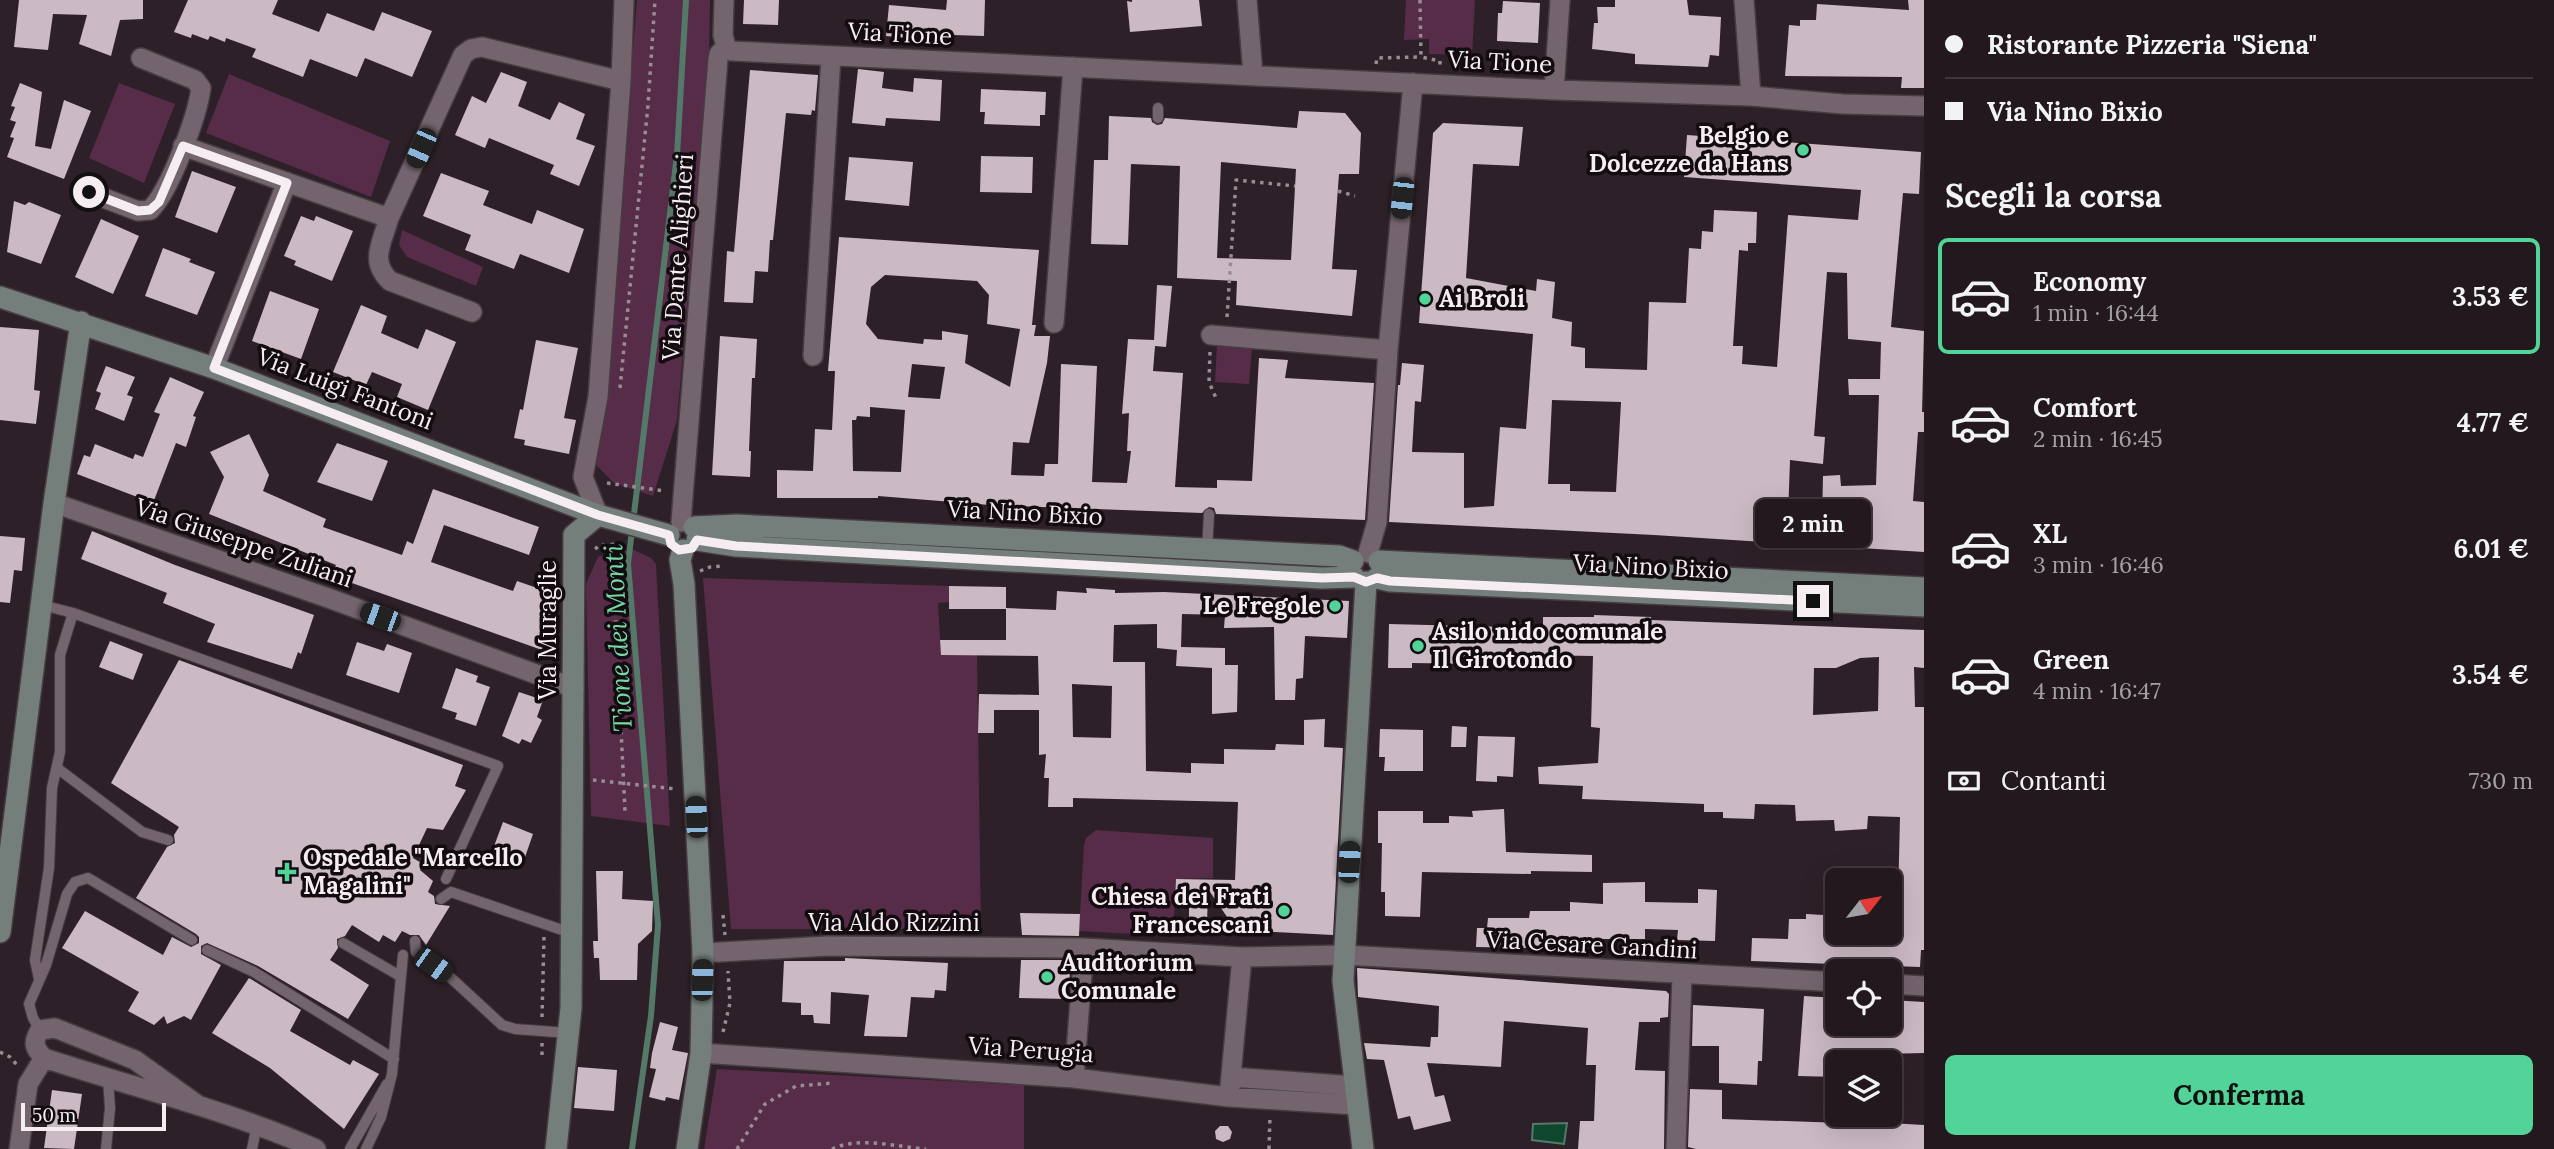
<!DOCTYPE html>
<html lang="it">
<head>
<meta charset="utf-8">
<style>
  body { margin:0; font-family:Lora,serif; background:#2e252b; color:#f1f3f6; height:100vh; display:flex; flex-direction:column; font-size:26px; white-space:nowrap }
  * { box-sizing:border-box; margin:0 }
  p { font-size:23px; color:#a2a0a4 }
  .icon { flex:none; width:38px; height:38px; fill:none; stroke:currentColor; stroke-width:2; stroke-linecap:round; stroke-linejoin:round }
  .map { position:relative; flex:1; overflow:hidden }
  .drawer { display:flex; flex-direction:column; background:#22181e; width:630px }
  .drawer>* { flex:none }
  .guide { display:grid; align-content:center; height:154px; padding:0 21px; background:#22181e }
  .needle { width:46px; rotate:59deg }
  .fabs { position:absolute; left:1825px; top:868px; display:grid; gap:14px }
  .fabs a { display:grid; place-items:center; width:77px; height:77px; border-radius:10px; background:#22181e; box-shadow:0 7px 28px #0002,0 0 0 2px #3f373c; font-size:35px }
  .scale { position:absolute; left:21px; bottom:18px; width:145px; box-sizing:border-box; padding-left:7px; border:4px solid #f6edf2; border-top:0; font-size:19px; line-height:24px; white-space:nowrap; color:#f6edf2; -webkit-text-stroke:5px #120c10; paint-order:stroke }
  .end { position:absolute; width:32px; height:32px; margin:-16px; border:9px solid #f6edf2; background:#111; box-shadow:0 0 0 4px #111 }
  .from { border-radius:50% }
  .bubble { position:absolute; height:49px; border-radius:10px; background:#22181e; box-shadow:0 7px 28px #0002,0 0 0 2px #3f373c; font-size:23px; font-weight:700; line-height:49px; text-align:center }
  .car { position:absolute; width:21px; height:42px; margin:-21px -10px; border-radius:9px; box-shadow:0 0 5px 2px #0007; background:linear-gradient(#222 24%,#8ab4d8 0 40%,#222 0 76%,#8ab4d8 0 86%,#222 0) }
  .guide b { display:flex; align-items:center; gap:24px; height:66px; font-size:26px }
  .guide b+b { border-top:2px solid #3f373c }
  .guide i { width:18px; height:18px; background:#f1f3f6 }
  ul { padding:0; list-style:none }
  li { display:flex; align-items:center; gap:21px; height:116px; margin:0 14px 10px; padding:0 7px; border:4px solid transparent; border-radius:10px }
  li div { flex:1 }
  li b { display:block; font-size:26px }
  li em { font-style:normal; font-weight:700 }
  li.selected { border-color:#52d397 }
  li>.icon { width:63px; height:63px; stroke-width:1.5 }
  h2 { padding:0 21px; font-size:32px; line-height:84px }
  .pay { display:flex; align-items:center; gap:18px; height:77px; padding:0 21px; font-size:26px }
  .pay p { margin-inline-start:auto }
  .button { display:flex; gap:14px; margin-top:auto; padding:14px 21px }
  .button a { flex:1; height:80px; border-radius:10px; background:#52d397; color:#111; font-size:28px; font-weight:700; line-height:80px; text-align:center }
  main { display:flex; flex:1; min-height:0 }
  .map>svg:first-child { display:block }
  .green { fill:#572c48 }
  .water { fill:#0f472e; stroke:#547969; stroke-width:2 }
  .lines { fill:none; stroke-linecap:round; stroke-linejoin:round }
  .stream { stroke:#547969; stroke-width:6 }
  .building { fill:#cbb9c4; fill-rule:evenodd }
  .lane-casing { stroke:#463c42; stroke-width:12 }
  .street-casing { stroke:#463c42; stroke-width:22 }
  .secondary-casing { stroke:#463c42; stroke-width:24 }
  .path { stroke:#988d93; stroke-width:3.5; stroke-dasharray:3.5 5; stroke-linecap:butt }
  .lane { stroke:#74646e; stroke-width:10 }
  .street { stroke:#74646e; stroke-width:19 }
  .secondary { stroke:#747e7a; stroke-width:21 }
  .route { stroke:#f6edf2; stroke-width:9 }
  .poi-dot { fill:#52d397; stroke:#120c10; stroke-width:2.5 }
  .labels { text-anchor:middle; stroke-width:7; stroke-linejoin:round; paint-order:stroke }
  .street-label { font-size:24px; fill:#f6edf2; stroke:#120c10 }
  .poi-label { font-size:24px; font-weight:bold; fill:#f6edf2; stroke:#120c10; text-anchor:start }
  .water-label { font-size:26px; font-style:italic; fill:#77d9a6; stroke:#120c10 }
</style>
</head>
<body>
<main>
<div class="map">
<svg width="1924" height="1149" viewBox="0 0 1924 1149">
  <rect width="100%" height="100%" fill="#2e2028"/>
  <path class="green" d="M637,0H710L709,54L677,420L653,496L614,483L592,461L607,381Z
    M1406,0H1475L1472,55L1429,54V39L1404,40Z
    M229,74L390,141L371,197L206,133Z
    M119,83L175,104L144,183L89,158Z
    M402,230L483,267L476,286L407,257L399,245Z
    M1217,345L1252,347L1249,384L1215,382Z
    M634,550L651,558L656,564L670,826L591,816L586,584L598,557L612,551Z
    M703,578L949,586V602L938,603L941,655H977L981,929H731Z
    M1096,830L1213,838V878L1176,879L1173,936L1079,931L1084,845L1086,838Z
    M717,1069L1024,1085V1149H704Z"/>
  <path class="water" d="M1567,1123L1564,1144L1532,1140L1533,1124Z"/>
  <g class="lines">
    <path class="stream" d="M632,1149L651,1016L658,925L628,564L677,155L686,0"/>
  </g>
  <path class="building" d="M19,0H143V19L120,20L111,56L79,44L87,15L53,14L48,50L14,47Z
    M188,0H278L272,14L319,32L327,13L374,31L382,12L432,31L412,77L365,58L357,77L310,59L303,77L252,57L256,49L226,38L225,42L210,36L208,40L192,34L191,38L174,32Z
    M744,0H779L778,25L743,24Z
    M947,0H985L984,36L921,34V39L886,36L889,5L946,10Z
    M1132,0H1199L1202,26L1130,32L1127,1L1132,2Z
    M1615,0H1687L1689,15L1721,17L1719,56L1710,55L1708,67L1635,64V54L1592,49L1594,23H1598L1597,7H1615Z
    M1908,0H1924V88H1901L1902,77L1785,76L1789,25L1800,26V20H1816L1817,4L1909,10Z
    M1503,1L1540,3L1538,43L1497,41L1498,13H1502Z
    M858,69L884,72L882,88L913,92L914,78L942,80L940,121L886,118L885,126L852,123Z
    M750,70L818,75L815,111L812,110L811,115L786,113L773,240H770L768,272L755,271L753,303L724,302L727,251L734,252Z
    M501,72L527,82L518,106L550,120L559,102L585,114L576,139L595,146L579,186L550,174L554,165L489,138L485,148L455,135L472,96L486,103Z
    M20,83L42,92L35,146L51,149L64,100L91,111L64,179L7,157L14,138L10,137L16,122L10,120L15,107L11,106Z
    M981,89L1046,92L1045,115H1040V126L984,124L985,112H980Z
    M1299,111L1345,113L1361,133L1359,174H1339L1332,269L1357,270L1352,316L1236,305L1237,281L1177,278L1180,166L1131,164L1128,245L1091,244L1094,160H1108L1109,116L1151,118L1152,122L1157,125L1162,124L1165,118L1297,128ZM1221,162L1296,169L1291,260L1217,258Z
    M1443,123L1523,127L1519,166L1473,164L1466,278L1536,291L1537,279L1555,282L1552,318L1572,322L1571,346L1585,348V368L1647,370L1649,302L1686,303L1689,248L1701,249L1702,231L1713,232L1714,210L1757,212L1756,243H1748V251L1739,250L1733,346H1743L1742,364L1777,367L1788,215L1858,220L1861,190L1684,177L1687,135L1921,152L1919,194L1903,193L1891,327L1924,331L1922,412H1924V432H1918L1913,501L1924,502V552L1654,535L1389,522L1398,385H1400L1402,363L1424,365L1421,402L1415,401L1412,452L1464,453V508L1494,506L1500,427L1526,429L1533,334L1419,323L1433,133ZM1827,272L1847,273L1848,339L1881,342L1880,379H1848L1849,395H1879L1876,485L1841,486L1840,475L1823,476L1822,519L1788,518L1790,460L1823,464L1825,437L1814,436ZM1552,400L1621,402L1616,492L1570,491V484H1548Z
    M981,156L1033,157L1032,193L980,192Z
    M849,157L913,162L909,206L845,200Z
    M192,171L236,187L217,233L175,217Z
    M441,173L489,191L483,205L532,224L537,210L584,229L569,273L520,254L514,269L465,250L471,235L423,216Z
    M14,201L25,205L29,202L61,215L41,264L7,252Z
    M301,216L314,221L316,216L353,231L332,281L294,265L296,261L284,256Z
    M101,219L139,236L113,294L75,277Z
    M839,237L1039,250L1032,325H1036L1034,336H1050L1047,363L1029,443L1013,442L1011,475L1044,476L1045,464H1058L1061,364L1097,366L1092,482L1127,483L1131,451H1127L1129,413L1122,414L1128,339L1154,340L1157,285L1172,286L1166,347L1155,346L1153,371L1183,373L1175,487L1217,488V480L1252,481L1259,358L1288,360L1285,378L1374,383L1365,520L1216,514L1214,508L1209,507L1202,513L990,505L878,496V498H777V470L813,471L815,429L832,430L835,371H828ZM885,275L977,281L989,295L987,324L1020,329L1010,387L965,363L968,335L942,331V340L924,339L923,344L878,339L866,324L871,287ZM912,364L945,367L940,399L908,397ZM870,407L905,410L901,472L853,471L852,420H856L857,416L870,417Z
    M163,248L191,259L189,262L215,272L197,315L145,296Z
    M270,291L319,309L301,359L252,341Z
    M361,305L387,316L381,333L418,349L426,329L456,342L428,410L397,397L402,384L372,372L366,385L333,372Z
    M0,327L39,330L34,390L40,391L36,424L0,420Z
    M720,336L757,339L755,378H752L749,451H751L750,477L712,475Z
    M536,340L578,348L564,418L576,420L569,454L524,445L525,440L514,438L520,409L523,410Z
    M106,366L135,377L127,395L133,397L124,421L95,409L101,393L96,391Z
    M170,377L204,392L193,416L196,417L186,447L176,443L153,503L77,474L84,455L90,457L95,444L133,459L135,454L143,457L160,414L154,412Z
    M249,434L269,475L263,491L326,519L323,527L402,555L407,541L413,544L433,489L539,527L529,555L444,525L431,562L513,591L517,581L560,596L542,650L332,576L336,565L209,514L224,477L210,452Z
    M337,443L388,461L372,501L317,482Z
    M92,531L175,565L314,615L301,654L298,652L292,669L207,642L215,624L163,603L167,593L81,559Z
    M0,536L25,538L22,571L14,570L10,603L0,602Z
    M949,586L1006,587V609H949Z
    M1086,588L1115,590V593L1164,592L1349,601L1347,638L1305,636L1303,678L1296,679L1295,700H1275L1274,627L1224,628L1225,615L1182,614L1181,647L1225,648V665H1238L1237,712L1212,714V668L1176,666L1177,650L1157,648V624L1114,625L1113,662H1145L1146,771L1191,773V763L1224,764V749L1275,750L1276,744L1304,745V720L1325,719L1324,747L1343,748L1333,935L1236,930L1208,889L1207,925L1189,927V900H1175L1176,879L1235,880L1238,802L1073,798V807H1048L1049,778H1044L1046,754L1039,755V710H994V733H978L979,694L1039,695L1038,656L941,655L940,640H1006V608L1056,610L1057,591L1087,593ZM1072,684L1112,686L1111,738L1073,737Z
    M1594,615L1651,617V620L1924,630V668L1914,667L1915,707H1924V950H1921L1920,967L1751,961L1752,938L1788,939L1789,919H1806V914L1823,915V920H1835V933H1890V927H1895V900H1898L1900,817L1868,816L1867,829L1835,831L1834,820L1796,821L1795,805L1755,804L1754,819L1723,818V812H1704V804L1582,799L1583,786L1539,784L1538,767L1598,763L1600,728L1591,727L1593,656L1533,655L1532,664H1519V668L1480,667V664L1412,663V668H1388L1389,624L1543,628V617H1594ZM1879,657L1878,711L1813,715L1814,668H1836L1860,658Z
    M110,641L143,654L133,680L99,667Z
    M357,642L384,651L387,644L412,653L399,693L346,675Z
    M179,660L463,765L455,786L466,790L443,830L427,828L413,858L423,864L420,870L433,881L428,892L434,896L435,904L450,906L426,945L419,935H410L402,931L395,942L383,935L379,942L352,925L345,936L337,939L338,948L330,960L369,985L348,1019L258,966L207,943L201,946V954L221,965L191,1020L184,1016L167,1024L164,1016L154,1025L128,1011L139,992L62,948L85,911L163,955L172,937L191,947L199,943V937L196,934L136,898L167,847L175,843L174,835L179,827L111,783Z
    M456,668L478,676L476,682L490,687L476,726L455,719L457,713L442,708Z
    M519,692L543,700L537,717L542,720L531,743L522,739L519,744L502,736Z
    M1452,726L1467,727L1466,747H1451Z
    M1380,729L1423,730V771H1384L1385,757H1379Z
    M1478,736L1515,737L1513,777L1497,776V782L1476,781Z
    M1504,809L1506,852L1592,855V872L1531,871V874L1422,872L1420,917L1385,916V892H1381L1382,843H1378V811H1423V823H1449V816L1473,817L1472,811Z
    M503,822L533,834L524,860L493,849Z
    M596,871H623L622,899L653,901L652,931L638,944L637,980H600L599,958H594L593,941H598Z
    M1645,882V902L1698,903V889L1717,890L1715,941L1677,940L1678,930L1645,929V939H1590V949L1476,947L1477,928H1487L1488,918H1529L1530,911H1570V902L1603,904V883Z
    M1020,913L1080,914L1079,936L1022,935Z
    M845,958L948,963L946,991L935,990L934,998L911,997L907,1037L864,1036L869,995L831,992L830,1024L814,1023L813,1015H801V1003L782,1002L784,961H845Z
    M1021,960H1071L1068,999L1019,998Z
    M1357,968L1666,991L1669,994L1668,1017L1660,1018V1022H1639L1635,1070L1665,1071L1664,1149H1578L1580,1121H1594L1596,1065H1586L1588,1028L1504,1021L1501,1067L1427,1063L1435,1097L1444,1095L1451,1121L1414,1130L1410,1116L1398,1119L1384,1060L1367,1059L1364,1043L1430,1047L1431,1037H1438L1439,1006L1358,997Z
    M249,978L301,1010L290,1031L350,1065L353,1060L379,1074L344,1129L270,1068L212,1033Z
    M1804,996L1838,998V1032L1890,1034V1000L1924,1002V1053L1883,1054L1882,1062H1838V1077L1798,1076Z
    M1693,1005L1764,1009L1762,1061H1758L1757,1085L1719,1083V1046H1692Z
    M660,1022L678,1027L672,1050L688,1053L679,1100L666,1097L665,1101L649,1097L656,1069L650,1068L652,1053Z
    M578,1067L617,1070L614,1111L574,1108Z
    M1690,1089L1722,1090V1119L1873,1124L1874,1115H1889V1123L1924,1125V1149H1696L1688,1147Z
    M52,1090L82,1094L74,1149L44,1148Z
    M1220,1126H1228L1232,1132L1230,1139L1223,1142L1216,1139L1215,1131Z"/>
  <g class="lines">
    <g class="lane-casing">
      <path id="lane" d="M1158,118V108
        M1207,551L1209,514
        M73,613L498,766L446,879
        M57,768L142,832L168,840
        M441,899L451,892L571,933
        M415,941L416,952L451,978L502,1025L515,1029L568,1033
        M343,943L400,976
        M207,950L254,972L394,1059
        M39,979L35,960L49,868L52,788L60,752V655L73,613L42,605
        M40,1030L33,1018L29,1004L46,965L67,894L75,882L88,878L192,940
        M106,1149L110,1108L108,1079
        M252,1149L257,1125
        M350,1149L387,1084
        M366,1149L381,1117L392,1074L403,955"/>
    </g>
    <g class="street-casing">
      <path id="street" d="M724,0L723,35L726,47
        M1247,0L1253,75
        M1744,0L1751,96
        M726,47L732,51L1554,90L1751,96L1843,104L1924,106
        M1554,90L1560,0
        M183,146L389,218L463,55L471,49L482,47L621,81
        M88,192L138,211L150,210C170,191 197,117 201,88L195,80L141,58
        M389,218C382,243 369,261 390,281L472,312
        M1054,323L1073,67
        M1211,335L1388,350
        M813,356L831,56
        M214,368L287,182
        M54,503L331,599L574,688
        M598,515L583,477L598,397L621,81L624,0
        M681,522L718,59L719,54L726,47
        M1368,553L1377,522L1388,350L1413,83
        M703,953L828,946L1084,948L1242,957L1229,1097
        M1242,957L1344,955L1838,982
        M1890,984L1924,986
        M701,1053L1074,1078L1229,1097L1356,1105
        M1231,1077L1355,1086
        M1074,1078L1084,948
        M199,1106L135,1060L55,1028L40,1030C33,1042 33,1047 44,1058C135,1088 228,1110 316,1149
        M19,1149L28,1084L44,1058
        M1676,1149L1682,975"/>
    </g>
    <g class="secondary-casing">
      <path id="secondary" d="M0,297L214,368L598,515L669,535
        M694,527L737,525L1339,556L1353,561
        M697,540L736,546L1322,578L1354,577
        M683,550L680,560L684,584L703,953L701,1053L687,1149
        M1379,561L1924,588
        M1377,578L1390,581L1924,606
        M0,932L54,503L81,322
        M556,1149L571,1008L574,535L598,515
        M1363,1149L1343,981L1366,582"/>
    </g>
    <path class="path" d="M1420,0L1421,57L1440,61V66
      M1376,64L1377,58L1421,57
      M1338,191L1355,196
      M1227,317L1236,180L1295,186
      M1210,352L1209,382L1216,398
      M620,388L648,105L655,0
      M607,483L665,491
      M617,544L614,586L625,811
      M595,549L600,545L617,544
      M700,571L710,567L723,566
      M593,780L676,789
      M723,915L725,935
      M542,1017L544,937
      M723,1032L730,1003L728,971
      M542,1043V1055
      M0,1052L10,1057L17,1065
      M737,1149L765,1104L796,1086L834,1083
      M832,1149C858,1136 897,1147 926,1149
      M1269,1149L1270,1116"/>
    <use href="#lane" class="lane"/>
    <use href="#street" class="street"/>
    <use href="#secondary" class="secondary"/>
  </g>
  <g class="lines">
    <path class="route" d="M89,192L138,211L150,210L159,202L183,146L287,183L214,368L598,515L669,535L671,544L679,550L692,548L697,540L736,546L1322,578L1354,577L1366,582L1377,578L1390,581L1813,601"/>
  </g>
  <g class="poi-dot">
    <circle cx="1803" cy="150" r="7"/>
    <circle cx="1425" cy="299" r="7"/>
    <circle cx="1335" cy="606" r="7"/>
    <circle cx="1418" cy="646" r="7"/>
    <path d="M283.5 861.5h7v7h7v7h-7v7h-7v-7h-7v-7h7z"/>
    <circle cx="1284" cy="911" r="7"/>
    <circle cx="1047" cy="977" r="7"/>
  </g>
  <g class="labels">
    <g class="street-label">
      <text transform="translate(900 34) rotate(3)" y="8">Via Tione</text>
      <text transform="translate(1500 62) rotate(3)" y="8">Via Tione</text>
      <text transform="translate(678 257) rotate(-86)" y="8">Via Dante Alighieri</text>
      <text transform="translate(345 389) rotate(21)" y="8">Via Luigi Fantoni</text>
      <text transform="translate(1025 513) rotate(3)" y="8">Via Nino Bixio</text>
      <text transform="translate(244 543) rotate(19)" y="8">Via Giuseppe Zuliani</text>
      <text transform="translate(1651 567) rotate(3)" y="8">Via Nino Bixio</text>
      <text transform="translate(548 630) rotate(-90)" y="8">Via Muraglie</text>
      <text x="894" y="931">Via Aldo Rizzini</text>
      <text transform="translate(1592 945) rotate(3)" y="8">Via Cesare Gandini</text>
      <text transform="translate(1031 1050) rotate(4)" y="8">Via Perugia</text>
    </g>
    <g class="poi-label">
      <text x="1789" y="144" text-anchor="end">Belgio e<tspan x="1789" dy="28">Dolcezze da Hans</tspan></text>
      <text x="1439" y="307">Ai Broli</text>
      <text x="1321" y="614" text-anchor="end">Le Fregole</text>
      <text x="1432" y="640">Asilo nido comunale<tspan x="1432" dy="28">Il Girotondo</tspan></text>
      <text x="303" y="866">Ospedale "Marcello<tspan x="303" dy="28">Magalini"</tspan></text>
      <text x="1270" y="905" text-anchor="end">Chiesa dei Frati<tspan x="1270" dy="28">Francescani</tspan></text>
      <text x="1061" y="971">Auditorium<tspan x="1061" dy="28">Comunale</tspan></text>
    </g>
    <g class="water-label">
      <text transform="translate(618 638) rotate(-93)" y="9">Tione dei Monti</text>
    </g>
  </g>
</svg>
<div class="fabs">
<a><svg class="needle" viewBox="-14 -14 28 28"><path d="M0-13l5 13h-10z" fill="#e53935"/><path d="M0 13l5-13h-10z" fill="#a2a0a4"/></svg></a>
<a><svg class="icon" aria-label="locate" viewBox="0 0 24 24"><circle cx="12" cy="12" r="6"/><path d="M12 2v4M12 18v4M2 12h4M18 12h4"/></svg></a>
<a><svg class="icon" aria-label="layers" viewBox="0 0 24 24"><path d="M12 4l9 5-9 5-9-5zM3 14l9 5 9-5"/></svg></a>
</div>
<div class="scale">50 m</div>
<i class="end from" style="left:89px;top:192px"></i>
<i class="end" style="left:1813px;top:601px"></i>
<div class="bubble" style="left:1755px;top:499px;width:116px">2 min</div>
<i class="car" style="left:421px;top:148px;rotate:204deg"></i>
<i class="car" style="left:1402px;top:198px;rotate:186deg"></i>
<i class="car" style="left:380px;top:617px;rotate:290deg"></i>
<i class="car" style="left:696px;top:817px;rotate:357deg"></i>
<i class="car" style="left:1349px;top:862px;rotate:3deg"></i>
<i class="car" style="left:433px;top:965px;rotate:126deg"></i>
<i class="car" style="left:702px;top:980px;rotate:2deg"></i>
</div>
<section class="drawer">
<div class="guide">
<b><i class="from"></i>Ristorante Pizzeria &quot;Siena&quot;</b>
<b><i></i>Via Nino Bixio</b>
</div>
<h2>Scegli la corsa</h2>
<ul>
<li class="selected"><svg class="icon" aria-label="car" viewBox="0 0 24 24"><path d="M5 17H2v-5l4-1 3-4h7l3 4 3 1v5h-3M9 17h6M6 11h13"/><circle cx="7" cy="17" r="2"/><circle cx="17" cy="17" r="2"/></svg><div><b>Economy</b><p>1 min · 16:44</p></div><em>3.53 €</em></li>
<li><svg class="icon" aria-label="car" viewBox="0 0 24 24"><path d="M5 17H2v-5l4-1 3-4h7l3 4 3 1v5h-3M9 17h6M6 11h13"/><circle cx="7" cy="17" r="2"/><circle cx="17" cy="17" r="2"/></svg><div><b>Comfort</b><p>2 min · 16:45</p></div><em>4.77 €</em></li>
<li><svg class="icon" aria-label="car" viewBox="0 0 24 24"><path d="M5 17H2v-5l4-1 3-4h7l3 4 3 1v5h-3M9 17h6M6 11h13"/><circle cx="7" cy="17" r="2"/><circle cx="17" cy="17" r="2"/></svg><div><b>XL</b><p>3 min · 16:46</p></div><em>6.01 €</em></li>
<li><svg class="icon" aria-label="car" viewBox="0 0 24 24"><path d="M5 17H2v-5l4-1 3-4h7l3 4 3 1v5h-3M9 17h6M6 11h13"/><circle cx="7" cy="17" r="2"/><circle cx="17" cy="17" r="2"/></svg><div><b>Green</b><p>4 min · 16:47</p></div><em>3.54 €</em></li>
</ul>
<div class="pay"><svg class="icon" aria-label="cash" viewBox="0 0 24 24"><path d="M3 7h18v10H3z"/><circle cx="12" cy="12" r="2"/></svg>Contanti<p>730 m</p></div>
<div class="button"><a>Conferma</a></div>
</section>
</main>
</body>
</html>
